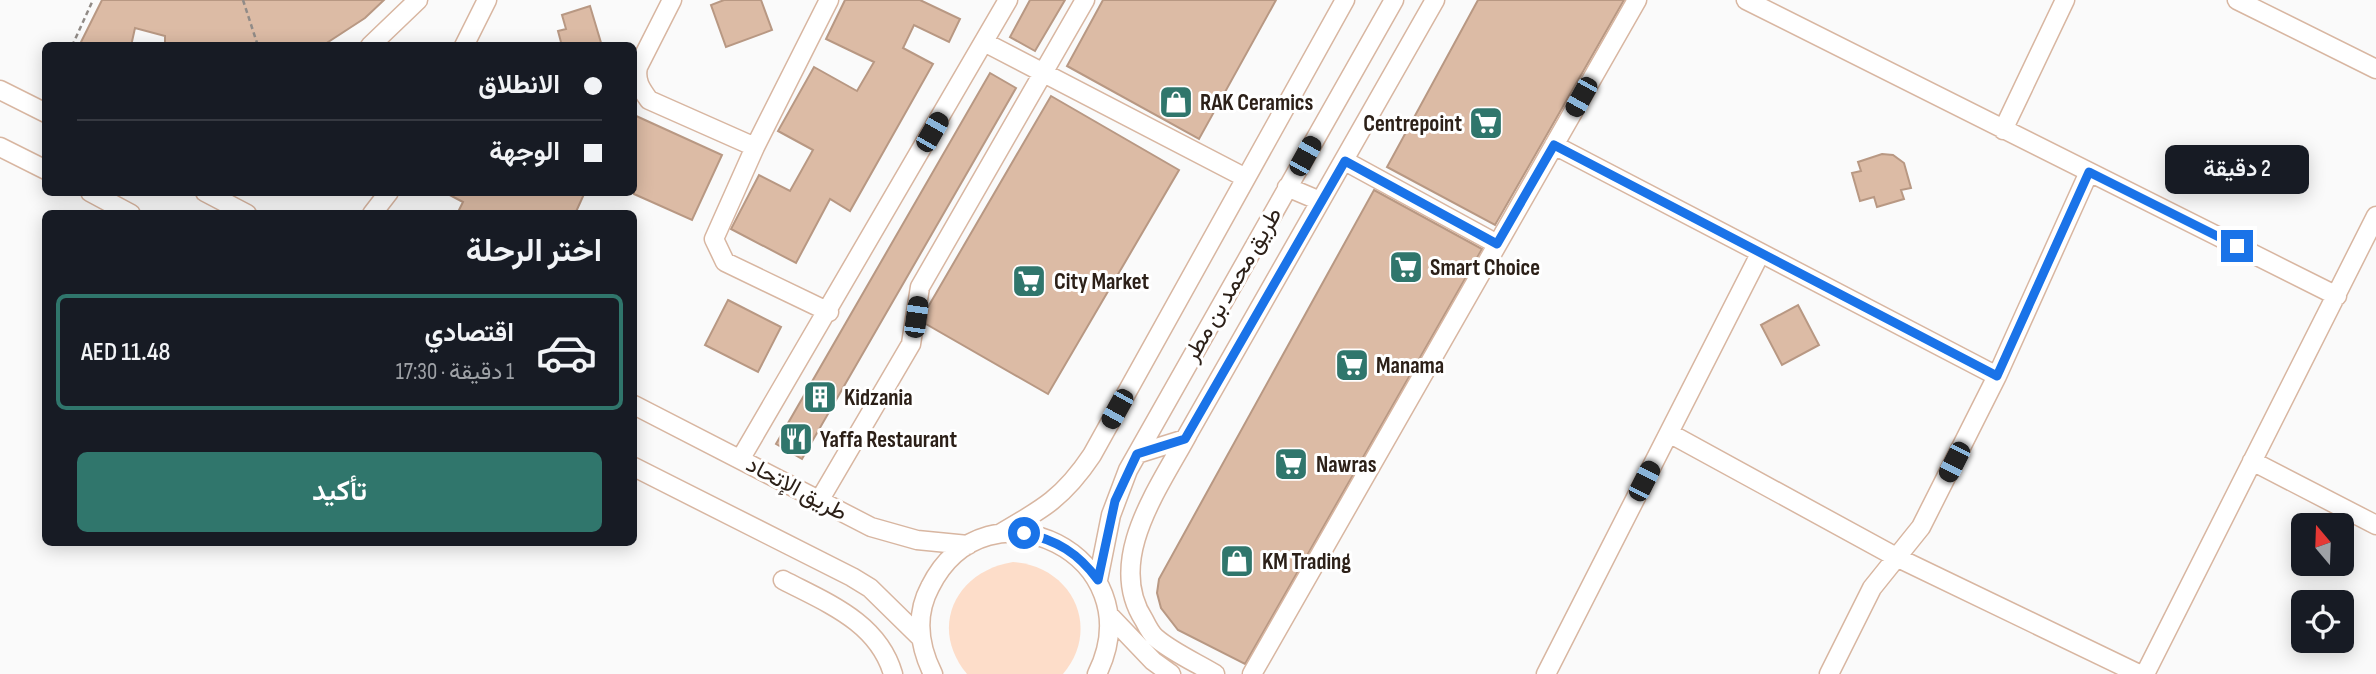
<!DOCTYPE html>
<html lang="ar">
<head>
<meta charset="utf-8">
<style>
  body { margin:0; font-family:"Sofia Sans Condensed",Vazirmatn,sans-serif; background:#242831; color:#f1f3f6; direction:rtl; height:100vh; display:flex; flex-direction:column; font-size:26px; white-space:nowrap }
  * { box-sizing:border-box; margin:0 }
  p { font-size:23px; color:#9ea1a6 }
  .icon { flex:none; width:38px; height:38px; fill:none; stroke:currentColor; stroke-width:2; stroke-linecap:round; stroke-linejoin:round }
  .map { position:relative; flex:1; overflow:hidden; direction:ltr }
  .panel { position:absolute; left:42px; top:210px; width:595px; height:336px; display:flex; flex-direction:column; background:#171b24; border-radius:10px; box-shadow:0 4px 18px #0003; direction:rtl }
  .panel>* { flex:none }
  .top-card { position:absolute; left:42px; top:42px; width:595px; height:154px; border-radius:10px; box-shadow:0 4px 18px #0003; direction:rtl; display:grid; align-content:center; height:154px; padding:0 35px; background:#171b24 }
  .needle { width:46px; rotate:341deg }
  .buttons { position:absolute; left:2291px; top:513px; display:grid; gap:14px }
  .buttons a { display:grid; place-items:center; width:63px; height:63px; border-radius:10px; background:#171b24; box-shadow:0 4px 18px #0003; font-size:35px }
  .end { position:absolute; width:32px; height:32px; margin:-16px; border:9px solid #1a73e8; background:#fff; box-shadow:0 0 0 4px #fff }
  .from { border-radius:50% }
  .bubble { position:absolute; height:49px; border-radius:10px; background:#171b24; box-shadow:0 4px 18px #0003; font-size:23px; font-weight:600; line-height:49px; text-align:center; direction:rtl }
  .car { position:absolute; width:21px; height:42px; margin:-21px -10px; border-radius:9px; box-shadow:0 0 5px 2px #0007; background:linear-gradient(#222 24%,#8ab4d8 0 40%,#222 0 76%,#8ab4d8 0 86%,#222 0) }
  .top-card b { display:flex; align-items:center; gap:24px; height:66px; font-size:26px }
  .top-card b+b { border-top:2px solid #363941 }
  .top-card i { width:18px; height:18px; background:#f1f3f6 }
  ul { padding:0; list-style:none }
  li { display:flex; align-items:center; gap:21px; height:116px; margin:0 14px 10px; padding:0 21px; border:4px solid #363941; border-radius:10px }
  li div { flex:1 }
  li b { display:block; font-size:26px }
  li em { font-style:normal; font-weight:600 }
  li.selected { border-color:#30766c }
  li>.icon { width:63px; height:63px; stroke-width:1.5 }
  h2 { padding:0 35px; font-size:32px; line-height:84px }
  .cta { display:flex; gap:14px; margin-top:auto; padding:14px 35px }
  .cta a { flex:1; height:80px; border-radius:10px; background:#30766c; color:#fff; font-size:28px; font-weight:600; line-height:80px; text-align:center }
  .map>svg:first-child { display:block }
  .green { fill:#fdddc9 }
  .building { fill:#dcbba5; stroke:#b89883; stroke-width:2 }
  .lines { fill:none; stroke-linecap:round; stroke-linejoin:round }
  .minor-casing { stroke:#d8b6a1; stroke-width:21 }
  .path { stroke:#918b87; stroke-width:2.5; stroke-dasharray:5 3.5; stroke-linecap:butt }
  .minor { stroke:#fff; stroke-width:18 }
  .route { stroke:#1a73e8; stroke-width:9 }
  .labels { text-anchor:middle; stroke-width:6; stroke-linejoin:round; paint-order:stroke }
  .poi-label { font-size:23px; font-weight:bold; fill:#2c2018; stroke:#fff; text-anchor:start }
  .street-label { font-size:23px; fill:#2c2018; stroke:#fff }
</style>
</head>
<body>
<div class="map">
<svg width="2376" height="674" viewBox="0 0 2376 674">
  <rect width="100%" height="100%" fill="#fafafa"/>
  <path class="green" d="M1013,562C1072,566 1102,628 1063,674H967C928,627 956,571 1013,562Z"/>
  <path class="building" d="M102,0H384L365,18L322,46H165V36L135,28L131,46H79Z
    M724,0H761L772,30L726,47L711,5Z
    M845,0H920L960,19L949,42L914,25L903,48L933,64L850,211L830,199L796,263L731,229L759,175L790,191L813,150L778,131L814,67L857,91L874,62L826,39Z
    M1030,0H1065L1035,51L1010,37Z
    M1103,0H1276L1199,139L1067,66Z
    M1478,0H1624L1495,225L1387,167Z
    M590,6L602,46H562L558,31L566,29L562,15Z
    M990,73L1016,88L802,459L776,444Z
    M1051,96L1179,170L1048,394L926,324L928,307Z
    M634,115L722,155L692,220L634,194Z
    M1882,154L1893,155L1904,163L1911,188L1901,190L1904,199L1877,207L1874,197L1860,201L1852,173L1861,171L1858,162Z
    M1374,190L1482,249L1245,664L1178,630L1161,608L1157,593L1159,579Z
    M444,192H585L575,214H457L463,202Z
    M728,300L781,327L758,372L705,345Z
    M1798,305L1819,345L1782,365L1761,325Z"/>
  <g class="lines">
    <g class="minor-casing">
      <path id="minor" d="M672,0L638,67C635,81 641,89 649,100L755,147
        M1746,0L2337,296
        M2237,0L2376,69
        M984,42L1244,177
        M370,46L418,0
        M464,46L487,0
        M0,90L46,113
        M2003,130L2065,0
        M1554,145L1997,376
        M0,147L46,170
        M1345,161L1497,244
        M1287,187L1320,201
        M90,192L131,214
        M205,192L247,214
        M372,214L389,192
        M829,312L725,262L714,239L755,147L829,0
        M634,405L871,527L917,540L968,545
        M1669,433L1896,557L2139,674
        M1188,434C1159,488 1105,560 1144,620C1147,626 1151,634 1156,638C1172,652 1197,663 1215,674
        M1137,454L1185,439L1435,0
        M741,458L1008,0
        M2252,461L2376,525
        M634,467L852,577L870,588L921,638
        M819,501L911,344L920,287L1085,0
        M1001,533C1043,509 1064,497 1092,455L1345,0
        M783,580C827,603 878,622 893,674
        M1098,580L1111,515L1128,470L1394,0
        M1109,615L1153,661L1171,674
        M933,674C919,646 915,615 930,587C987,473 1155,556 1097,674
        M1252,674L1637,0
        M1546,674L1760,254
        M1829,674L1872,588L1921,527L1997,376L2089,172
        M2145,674L2376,216"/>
    </g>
    <path class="path" d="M243,0L258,46
      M72,46L93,0"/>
    <use href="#minor" class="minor"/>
  </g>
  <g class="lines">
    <path class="route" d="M1024,533C1057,540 1078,553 1098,580L1115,501L1137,454L1185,439L1345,161L1497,244L1554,145L1997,376L2089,172L2237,246"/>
  </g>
  <defs>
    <g id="shop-square" transform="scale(1.75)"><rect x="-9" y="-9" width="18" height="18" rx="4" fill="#30766c" stroke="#fff"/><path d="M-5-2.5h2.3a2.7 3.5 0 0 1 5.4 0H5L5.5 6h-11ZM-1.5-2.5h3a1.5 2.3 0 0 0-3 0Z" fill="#fff"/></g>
    <g id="supermarket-square" transform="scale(1.75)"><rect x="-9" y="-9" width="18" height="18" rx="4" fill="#30766c" stroke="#fff"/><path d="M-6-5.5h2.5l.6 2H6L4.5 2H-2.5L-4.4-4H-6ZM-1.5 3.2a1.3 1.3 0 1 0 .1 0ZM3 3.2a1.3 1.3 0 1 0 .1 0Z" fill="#fff"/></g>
    <g id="building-square" transform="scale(1.75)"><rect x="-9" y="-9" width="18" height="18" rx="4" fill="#30766c" stroke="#fff"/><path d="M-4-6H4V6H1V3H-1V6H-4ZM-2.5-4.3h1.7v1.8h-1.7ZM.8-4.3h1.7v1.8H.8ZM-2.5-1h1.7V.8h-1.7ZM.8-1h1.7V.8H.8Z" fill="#fff"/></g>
    <g id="restaurant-square" transform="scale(1.75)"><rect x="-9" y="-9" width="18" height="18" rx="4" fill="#30766c" stroke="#fff"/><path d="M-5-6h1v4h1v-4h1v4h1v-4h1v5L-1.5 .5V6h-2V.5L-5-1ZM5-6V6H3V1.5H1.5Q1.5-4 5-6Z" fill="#fff"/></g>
  </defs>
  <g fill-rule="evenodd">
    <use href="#shop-square" x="1176" y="102"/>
    <use href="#supermarket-square" x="1486" y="123"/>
    <use href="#supermarket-square" x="1406" y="267"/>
    <use href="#supermarket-square" x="1029" y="281"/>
    <use href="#supermarket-square" x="1352" y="365"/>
    <use href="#building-square" x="820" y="397"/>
    <use href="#restaurant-square" x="796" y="439"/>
    <use href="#supermarket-square" x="1291" y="464"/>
    <use href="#shop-square" x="1237" y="561"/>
  </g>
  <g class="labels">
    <g class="poi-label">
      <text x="1200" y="110">RAK Ceramics</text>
      <text x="1462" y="131" text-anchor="end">Centrepoint</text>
      <text x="1430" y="275">Smart Choice</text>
      <text x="1054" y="289">City Market</text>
      <text x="1376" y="373">Manama</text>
      <text x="844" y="405">Kidzania</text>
      <text x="820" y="447">Yaffa Restaurant</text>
      <text x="1316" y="472">Nawras</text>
      <text x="1262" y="569">KM Trading</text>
    </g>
    <g class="street-label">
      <text transform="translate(1232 284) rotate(-60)" y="8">طريق محمد بن مطر</text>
      <text transform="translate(797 488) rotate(28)" y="8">طريق اﻹتحاد</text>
    </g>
  </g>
</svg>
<div class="buttons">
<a><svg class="needle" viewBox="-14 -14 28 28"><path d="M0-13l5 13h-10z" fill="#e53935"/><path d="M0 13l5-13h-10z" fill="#9ea1a6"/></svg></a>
<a><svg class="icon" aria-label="locate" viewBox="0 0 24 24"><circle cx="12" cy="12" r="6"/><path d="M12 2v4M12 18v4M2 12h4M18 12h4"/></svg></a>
</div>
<i class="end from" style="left:1024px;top:533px"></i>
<i class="end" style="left:2237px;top:246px"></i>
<div class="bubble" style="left:2165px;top:145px;width:144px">2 دقيقة</div>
<i class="car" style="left:1581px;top:97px;rotate:209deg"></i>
<i class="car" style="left:932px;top:132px;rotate:30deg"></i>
<i class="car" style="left:1305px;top:156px;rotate:29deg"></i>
<i class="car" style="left:916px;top:317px;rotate:8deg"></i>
<i class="car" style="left:1117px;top:409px;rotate:209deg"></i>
<i class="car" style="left:1954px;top:462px;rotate:207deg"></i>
<i class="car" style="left:1644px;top:481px;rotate:27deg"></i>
<div class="top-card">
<b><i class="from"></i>الانطلاق</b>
<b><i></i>الوجهة</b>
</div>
<section class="panel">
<h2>اختر الرحلة</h2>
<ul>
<li class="selected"><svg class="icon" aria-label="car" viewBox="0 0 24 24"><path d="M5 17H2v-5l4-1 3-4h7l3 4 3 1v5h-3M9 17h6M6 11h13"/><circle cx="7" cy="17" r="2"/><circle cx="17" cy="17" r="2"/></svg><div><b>اقتصادي</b><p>1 دقيقة · 17:30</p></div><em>AED 11.48</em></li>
</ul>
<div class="cta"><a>تأكيد</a></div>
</section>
</div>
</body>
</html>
